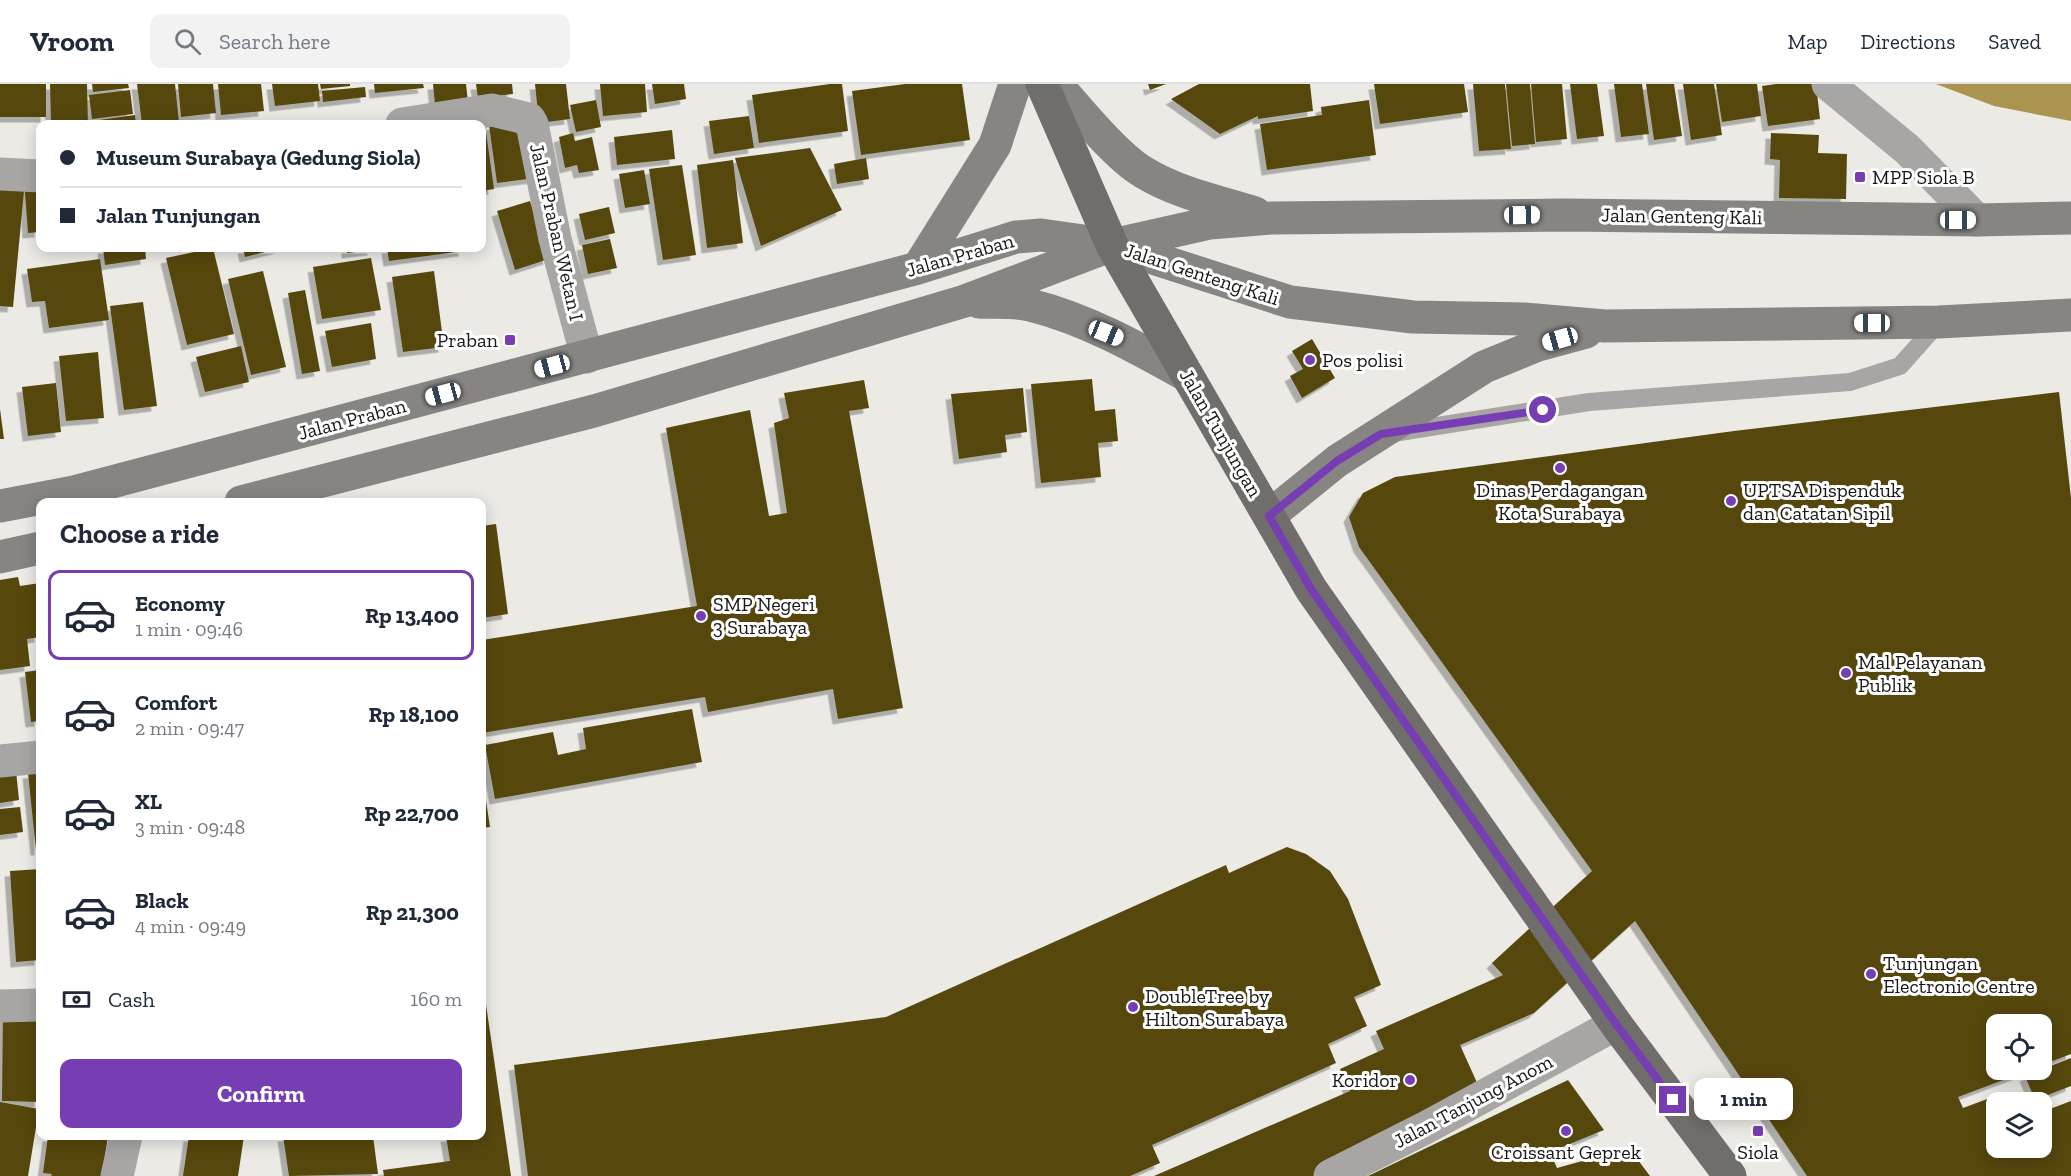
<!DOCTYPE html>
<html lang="en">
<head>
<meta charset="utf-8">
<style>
  body { margin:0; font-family:"Zilla Slab",serif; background:#f2f2f3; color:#1f2937; height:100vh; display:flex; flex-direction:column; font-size:22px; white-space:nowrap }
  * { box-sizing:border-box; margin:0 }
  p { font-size:20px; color:#747a83 }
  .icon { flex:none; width:33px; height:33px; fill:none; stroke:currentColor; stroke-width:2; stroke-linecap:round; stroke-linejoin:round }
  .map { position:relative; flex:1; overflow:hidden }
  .drawer { position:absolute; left:36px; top:414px; width:450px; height:642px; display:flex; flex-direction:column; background:#fff; border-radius:12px; box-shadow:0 3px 15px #0003 }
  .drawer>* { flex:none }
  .hud { position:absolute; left:36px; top:36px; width:450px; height:132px; border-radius:12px; box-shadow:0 3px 15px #0003; display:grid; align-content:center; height:132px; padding:0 24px; background:#fff }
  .tools { position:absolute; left:1986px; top:930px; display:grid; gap:12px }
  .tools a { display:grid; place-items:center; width:66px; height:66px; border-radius:12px; background:#fff; box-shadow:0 3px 15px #0003; font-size:30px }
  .end { position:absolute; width:27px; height:27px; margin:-14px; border:8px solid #773eb4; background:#fff; box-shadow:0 0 0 3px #fff }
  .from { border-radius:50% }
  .bubble { position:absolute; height:42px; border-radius:12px; background:#fff; box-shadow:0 3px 15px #0003; font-size:20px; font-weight:800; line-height:42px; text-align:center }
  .car { position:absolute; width:18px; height:36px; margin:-18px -9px; border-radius:8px; box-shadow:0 0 4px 2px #0007; background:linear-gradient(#fff 24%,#345 0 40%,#fff 0 76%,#345 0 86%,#fff 0) }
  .hud b { display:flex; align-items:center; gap:21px; height:57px; font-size:22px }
  .hud b+b { border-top:2px solid #e0e1e3 }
  .hud i { width:15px; height:15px; background:#1f2937 }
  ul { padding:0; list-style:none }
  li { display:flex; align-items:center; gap:18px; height:90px; margin:0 12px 9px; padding:0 12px; border:3px solid transparent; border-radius:12px }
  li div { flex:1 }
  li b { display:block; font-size:22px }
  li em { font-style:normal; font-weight:800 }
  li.current { border-color:#773eb4 }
  li>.icon { width:54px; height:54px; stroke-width:1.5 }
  h2 { padding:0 24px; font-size:27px; line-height:72px }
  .pay { display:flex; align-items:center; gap:15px; height:66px; padding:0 24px; font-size:22px }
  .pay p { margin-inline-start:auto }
  .action { display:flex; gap:12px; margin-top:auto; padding:12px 24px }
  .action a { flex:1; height:69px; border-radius:12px; background:#773eb4; color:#fff; font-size:24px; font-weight:800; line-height:69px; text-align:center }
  header { display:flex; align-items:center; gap:36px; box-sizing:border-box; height:84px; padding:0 30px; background:#fff; border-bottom:2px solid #e0e1e3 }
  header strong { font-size:28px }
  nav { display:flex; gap:33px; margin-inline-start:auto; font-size:21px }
  .search { width:420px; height:54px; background:#f2f2f3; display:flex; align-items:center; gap:15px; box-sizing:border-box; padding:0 21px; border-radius:12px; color:#747a83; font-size:22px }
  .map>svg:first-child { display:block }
  .water { fill:#aa944f }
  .building { fill:#56470e; filter:url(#shadow) }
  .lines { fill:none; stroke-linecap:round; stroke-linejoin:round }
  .lane { stroke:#a7a6a4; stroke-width:18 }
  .street { stroke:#a7a6a4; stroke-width:33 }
  .secondary { stroke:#868582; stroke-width:33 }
  .primary { stroke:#6f6e6a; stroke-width:33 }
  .route { stroke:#773eb4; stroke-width:8 }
  .poi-dot { fill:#773eb4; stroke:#fff; stroke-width:2 }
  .labels { text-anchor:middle; stroke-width:6; stroke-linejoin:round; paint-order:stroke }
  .poi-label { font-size:20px; fill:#171615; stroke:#fff; text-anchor:start }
  .street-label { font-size:20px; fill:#171615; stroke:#fff }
</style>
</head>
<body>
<header>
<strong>Vroom</strong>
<div class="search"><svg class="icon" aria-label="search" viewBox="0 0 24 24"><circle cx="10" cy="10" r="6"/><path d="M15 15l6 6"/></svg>Search here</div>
<nav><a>Map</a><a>Directions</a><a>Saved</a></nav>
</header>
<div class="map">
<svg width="2071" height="1092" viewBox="0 0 2071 1092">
  <defs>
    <filter id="shadow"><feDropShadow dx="-5.5" dy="5.5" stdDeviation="0" flood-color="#0004"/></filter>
  </defs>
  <rect width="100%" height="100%" fill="#ebeae5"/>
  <path class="water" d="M1936,0H2071V37L1994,22Z"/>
  <path class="building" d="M0,0H46V33H0Z
    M50,0H87L88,40H51Z
    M92,0H128L129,4L93,8Z
    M137,0H175L179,38L142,40Z
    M178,0H213L216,29L181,33Z
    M218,0H261L264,27L221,31Z
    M272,0H318L320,17L275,22Z
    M320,0H350V2L321,5Z
    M374,0H423L424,4L375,9Z
    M433,0H466L468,18L435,21Z
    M476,0H512L513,10L478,14Z
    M535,0H566L570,35L539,39Z
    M600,0H645L647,28L603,32Z
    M652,0H684L686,15L655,20Z
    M830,0H842L848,47L759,59L752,11Z
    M905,0H962L970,56L861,71L852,7Z
    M1148,0H1166L1150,6Z
    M1199,0H1310L1313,27L1258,35V32L1220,50L1171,15Z
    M1374,0H1464L1468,28L1380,40Z
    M1473,0H1505L1511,65L1479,67Z
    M1506,0H1530L1535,60L1512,62Z
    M1531,0H1562L1567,55L1536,58Z
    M1570,0H1597L1604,52L1577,55Z
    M1614,0H1642L1649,50L1621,53Z
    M1646,0H1674L1682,52L1654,56Z
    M1683,0H1714L1722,51L1691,56Z
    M1716,0H1757L1761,32L1722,38Z
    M1776,0H1816L1820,35L1768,42L1762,2Z
    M365,3L366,13L323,18L322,7Z
    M130,6L133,30L92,35L89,11Z
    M596,16L601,43L576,48L570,21Z
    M1369,16L1376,71L1267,86L1260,40L1322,31L1321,23Z
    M135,31L136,40H92V37Z
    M749,32L754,64L714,70L709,37Z
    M528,35L536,94L497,99L489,41Z
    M485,41L494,105L482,107V42Z
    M672,46L675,75L617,81L614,53Z
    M573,49L575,57L592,53L599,86L579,89L577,81L565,84L559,53Z
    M1771,49L1819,51L1818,69L1847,70L1846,115L1779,114L1780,76L1770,75Z
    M810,64L842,126L761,162L735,74Z
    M866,74L869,95L837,100L834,80Z
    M733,76L743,159L707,164L697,81Z
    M682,81L696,171L663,176L649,85Z
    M644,86L650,120L625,124L619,90Z
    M40,95V148L28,149L24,96Z
    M0,105L24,107L13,223L0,222Z
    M530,117L549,175L515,186L497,127Z
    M609,123L615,149L585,156L579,130Z
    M610,155L617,184L588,190L582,161Z
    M103,164H145L146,175L105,181Z
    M213,164L234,250L187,261L166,174Z
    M243,164H281L245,173Z
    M347,164H373V166L347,169Z
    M387,164H464V167L389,177Z
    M371,174L381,226L322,235L313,183Z
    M100,175L109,236L49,244L45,217L32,218L27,185Z
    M263,187L286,283L251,291L228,195Z
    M434,187L444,263L403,268L392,193Z
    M305,206L320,287L302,290L288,209Z
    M143,218L157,322L124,326L110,222Z
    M371,239L376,275L332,283L325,247Z
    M1312,255L1335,294L1302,314L1290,292L1303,285L1292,267Z
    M241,262L249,298L205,308L196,273Z
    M98,268L104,334L66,337L59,272Z
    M1092,295L1095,327L1115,325L1118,357L1098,359L1101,393L1041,399L1031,300Z
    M864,296L869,324L849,327L903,624L838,635L833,605L708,628L705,613L482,649V556L697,522L666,344L750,326L769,432L787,429L774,339L789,334L784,309Z
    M56,299L61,348L28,352L22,303Z
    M1023,304L1027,348L1005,351L1007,368L959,375L951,310Z
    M2059,308L2071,414V970L2042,981V940H1996V986H2030L1958,1013L1963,1024L1998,1011L2001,1018H1996V1064H2042V1028L2071,1017V1092H1807L1635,837L1534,929L1460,961L1488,1023L1330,1092H1154L1350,1007L1340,985L1384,965L1376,947L1503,891L1492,879L1592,787L1359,463L1349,433L1363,409L1395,393L1734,347Z
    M0,325L4,355H0Z
    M496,440L508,530L482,534V442Z
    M18,493L20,502L40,499V553L27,555L30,582L0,586V496Z
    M40,586V637L31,638L25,588Z
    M692,625L702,678L495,715L485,661L553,648L558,671L586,665L583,644Z
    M15,677L19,716L0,719V679Z
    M40,688V766H36L28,689Z
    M482,690L490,743L482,744Z
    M20,723L23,748L0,751V725Z
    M1287,763L1306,770L1330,787L1348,815L1381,901L1354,913L1367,942L1328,960L1336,979L1152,1061L1160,1079L1130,1092H528L514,981L886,933L1226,781L1229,789Z
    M40,785V876L16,878L10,787Z
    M482,893L511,1092H384L383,1086L450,1077L446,1052H482Z
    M3,923L40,924V1018L2,1017Z
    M2071,974V1002L2035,1016L2025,992Z
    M1568,996L1604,1046L1550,1068L1557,1084L1629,1064L1650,1092H1368Z
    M0,1018L39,1025L28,1092H0Z
    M48,1052H108L102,1092H51L52,1090L43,1089Z
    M189,1052H244L238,1092H183Z
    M283,1052H373L378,1090L289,1092Z"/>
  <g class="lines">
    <path class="lane" d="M1393,349L1589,318L1850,298L1900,282L1939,238"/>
    <path class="street" d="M1828,0L1907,65L1977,136
      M402,40L492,26L529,35L532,40L555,155L587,273
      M0,90L40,92
      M0,677L40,673
      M0,922L40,921
      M117,1092L126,1052
      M1330,1092L1427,1043L1616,940"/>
    <path class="secondary" d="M1056,0C1078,25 1116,72 1143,88C1177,109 1217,117 1255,129
      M918,184L995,61L1015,0
      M979,218C995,219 1014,217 1030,221C1086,235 1136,263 1186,291
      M241,418L594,327L965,217L1112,161L1210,139L1272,134L1566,131L1977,136L2071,134
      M0,422L74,408L918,184L1016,153L1041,151L1112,161L1290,218L1413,233L1524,235L1605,242L1939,238L2071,231
      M1269,432L1337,377L1484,283L1538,261L1586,248
      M0,473L40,464"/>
    <path class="primary" d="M1042,0L1112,161L1311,505L1616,940L1730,1092"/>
  </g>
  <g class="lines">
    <path class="route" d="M1543,326L1381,350L1337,377L1269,432L1311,505L1616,940L1673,1016"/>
  </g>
  <g class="poi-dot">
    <rect x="1854" y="87" width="12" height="12" rx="3"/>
    <rect x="504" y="250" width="12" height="12" rx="3"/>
    <circle cx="1310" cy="276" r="6"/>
    <circle cx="1560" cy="384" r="6"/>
    <circle cx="1731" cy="417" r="6"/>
    <circle cx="701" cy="532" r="6"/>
    <circle cx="1846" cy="589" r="6"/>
    <circle cx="1871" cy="890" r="6"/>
    <circle cx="1133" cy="923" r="6"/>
    <circle cx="1410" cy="996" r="6"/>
    <circle cx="1566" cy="1047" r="6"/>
    <rect x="1752" y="1041" width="12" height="12" rx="3"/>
  </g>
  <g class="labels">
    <g class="poi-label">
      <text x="1872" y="100">MPP Siola B</text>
      <text x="498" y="263" text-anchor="end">Praban</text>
      <text x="1322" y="283">Pos polisi</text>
      <text x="1560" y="413" text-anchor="middle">Dinas Perdagangan<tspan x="1560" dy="23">Kota Surabaya</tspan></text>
      <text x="1743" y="413">UPTSA Dispenduk<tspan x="1743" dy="23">dan Catatan Sipil</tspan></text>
      <text x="713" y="527">SMP Negeri<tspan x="713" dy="23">3 Surabaya</tspan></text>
      <text x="1858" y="585">Mal Pelayanan<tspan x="1858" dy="23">Publik</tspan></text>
      <text x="1883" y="886">Tunjungan<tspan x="1883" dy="23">Electronic Centre</tspan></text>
      <text x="1145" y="919">DoubleTree by<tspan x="1145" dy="23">Hilton Surabaya</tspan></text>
      <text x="1398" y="1003" text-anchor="end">Koridor</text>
      <text x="1566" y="1075" text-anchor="middle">Croissant Geprek</text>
      <text x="1758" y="1075" text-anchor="middle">Siola</text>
    </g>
    <g class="street-label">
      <text transform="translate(1682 132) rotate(1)" y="7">Jalan Genteng Kali</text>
      <text transform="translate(557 148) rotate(77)" y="7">Jalan Praban Wetan I</text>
      <text transform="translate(960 171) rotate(-16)" y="7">Jalan Praban</text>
      <text transform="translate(1202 190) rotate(18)" y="7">Jalan Genteng Kali</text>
      <text transform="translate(352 335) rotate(-15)" y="7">Jalan Praban</text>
      <text transform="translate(1221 349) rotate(60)" y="7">Jalan Tunjungan</text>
      <text transform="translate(1473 1017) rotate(-28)" y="7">Jalan Tanjung Anom</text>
    </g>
  </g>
</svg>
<div class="tools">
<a><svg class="icon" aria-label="locate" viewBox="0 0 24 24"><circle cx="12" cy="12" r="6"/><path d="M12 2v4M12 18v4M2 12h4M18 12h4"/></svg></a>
<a><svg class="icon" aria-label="layers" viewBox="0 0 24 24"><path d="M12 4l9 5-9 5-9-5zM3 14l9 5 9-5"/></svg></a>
</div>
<i class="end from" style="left:1543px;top:326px"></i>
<i class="end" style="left:1673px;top:1016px"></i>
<div class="bubble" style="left:1694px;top:994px;width:99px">1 min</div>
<i class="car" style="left:1522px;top:131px;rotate:89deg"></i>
<i class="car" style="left:1958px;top:136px;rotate:90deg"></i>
<i class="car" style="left:1872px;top:239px;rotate:270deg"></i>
<i class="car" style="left:1106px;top:249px;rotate:112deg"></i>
<i class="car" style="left:1560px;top:255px;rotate:254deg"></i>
<i class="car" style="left:552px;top:282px;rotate:255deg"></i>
<i class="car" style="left:443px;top:310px;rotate:255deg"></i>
<div class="hud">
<b><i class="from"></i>Museum Surabaya (Gedung Siola)</b>
<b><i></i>Jalan Tunjungan</b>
</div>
<section class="drawer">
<h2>Choose a ride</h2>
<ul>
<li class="current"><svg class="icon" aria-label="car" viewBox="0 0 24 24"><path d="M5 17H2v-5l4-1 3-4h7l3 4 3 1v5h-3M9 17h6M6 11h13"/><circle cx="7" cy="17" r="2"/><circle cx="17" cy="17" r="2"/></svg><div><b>Economy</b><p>1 min · 09:46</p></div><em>Rp 13,400</em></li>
<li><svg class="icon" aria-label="car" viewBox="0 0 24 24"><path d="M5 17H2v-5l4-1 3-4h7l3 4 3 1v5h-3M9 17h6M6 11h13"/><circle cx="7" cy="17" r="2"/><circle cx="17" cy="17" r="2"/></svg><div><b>Comfort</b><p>2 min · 09:47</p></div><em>Rp 18,100</em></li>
<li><svg class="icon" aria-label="car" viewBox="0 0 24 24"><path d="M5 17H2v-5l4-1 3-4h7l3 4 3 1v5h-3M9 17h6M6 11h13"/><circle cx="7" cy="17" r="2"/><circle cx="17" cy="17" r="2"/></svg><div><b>XL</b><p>3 min · 09:48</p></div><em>Rp 22,700</em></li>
<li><svg class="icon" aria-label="car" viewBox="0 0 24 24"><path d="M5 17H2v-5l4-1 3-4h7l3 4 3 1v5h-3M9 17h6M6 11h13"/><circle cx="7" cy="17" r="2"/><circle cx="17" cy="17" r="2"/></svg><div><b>Black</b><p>4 min · 09:49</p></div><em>Rp 21,300</em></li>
</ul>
<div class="pay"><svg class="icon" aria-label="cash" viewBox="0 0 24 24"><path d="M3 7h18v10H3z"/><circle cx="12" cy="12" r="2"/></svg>Cash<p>160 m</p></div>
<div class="action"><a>Confirm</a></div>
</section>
</div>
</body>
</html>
